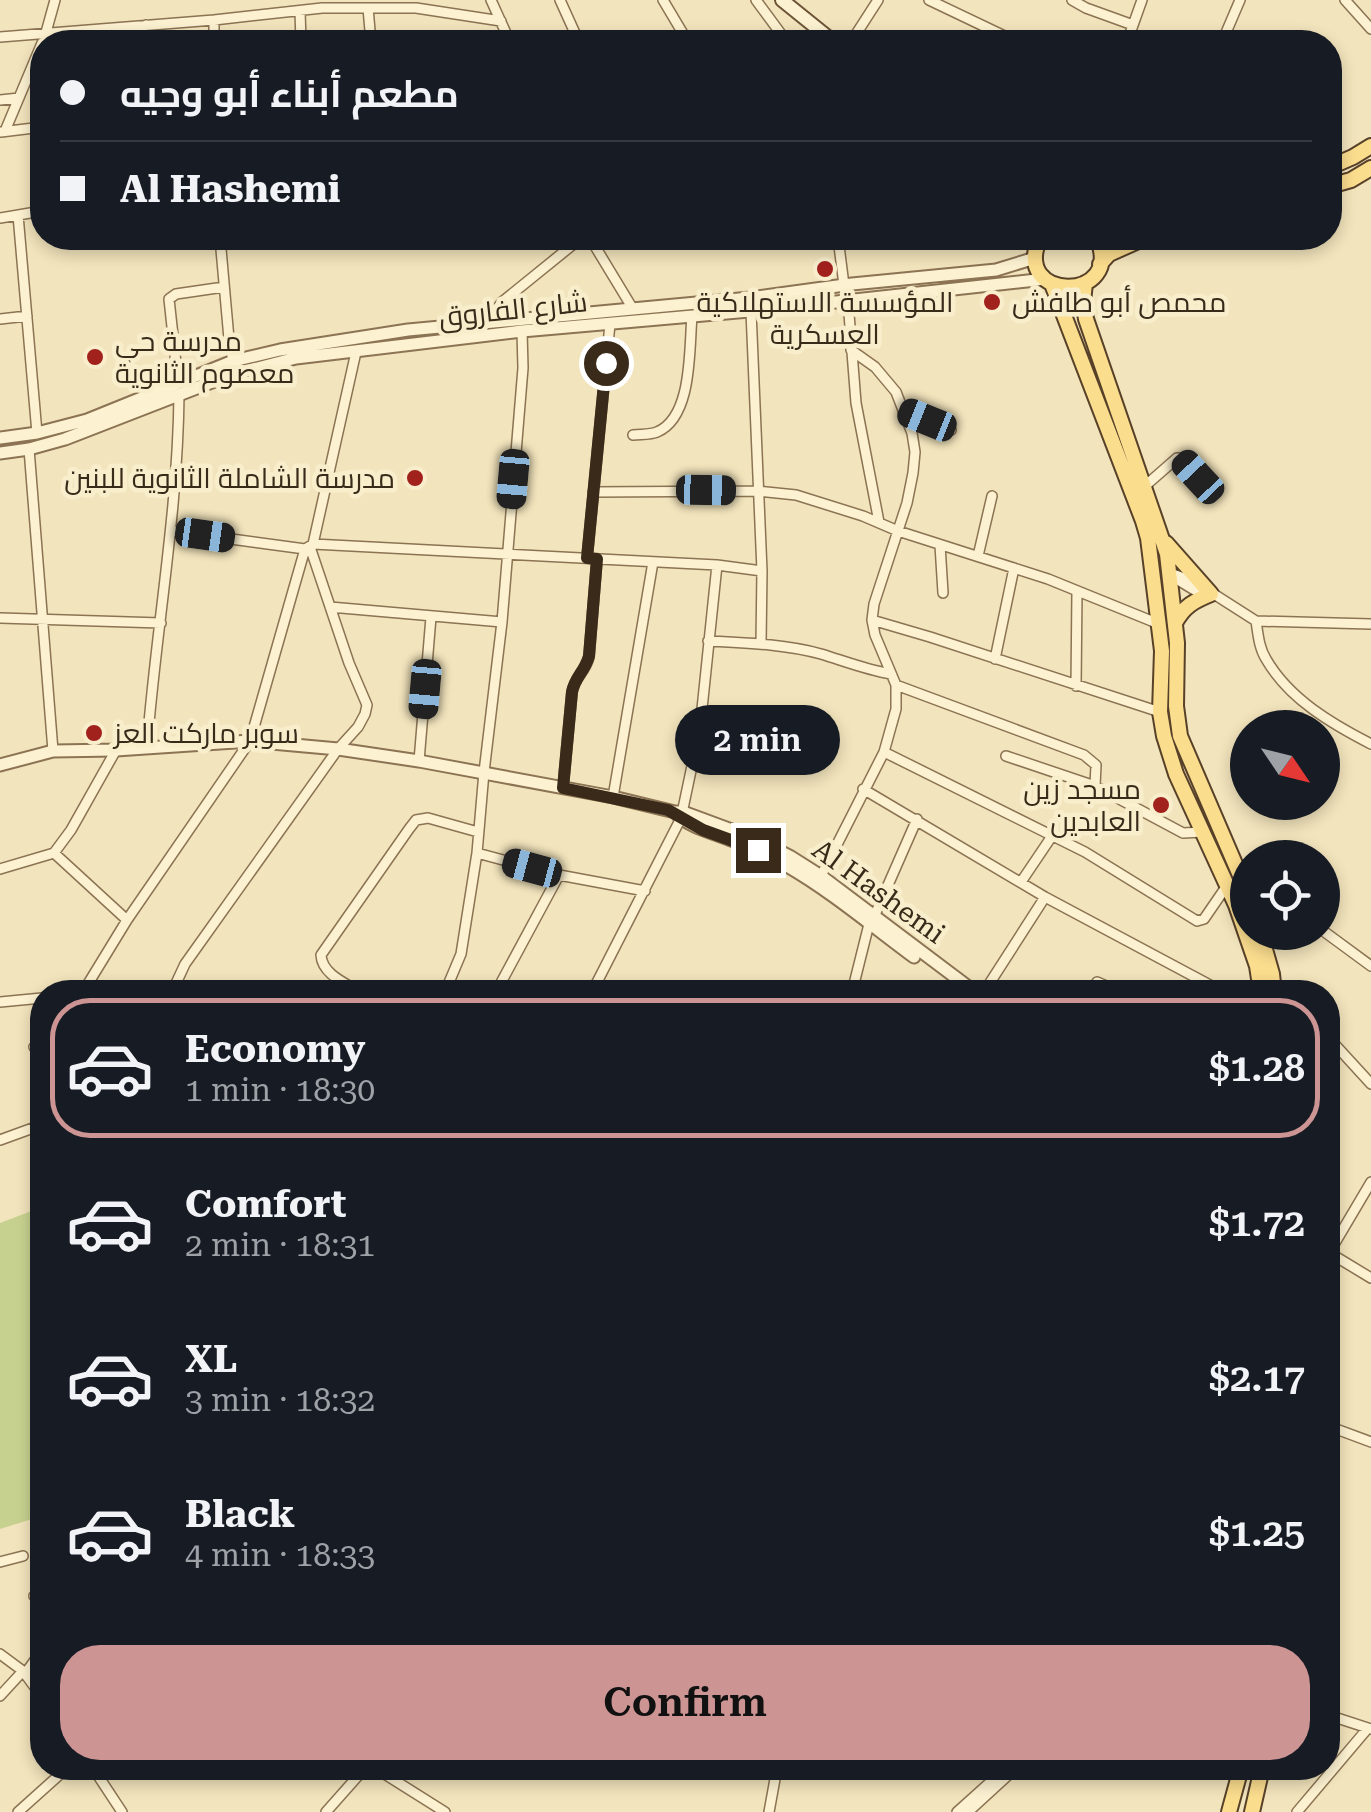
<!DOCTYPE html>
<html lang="en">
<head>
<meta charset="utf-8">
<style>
  body { margin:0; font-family:"Roboto Serif",Cairo,serif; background:#242831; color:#f1f3f6; height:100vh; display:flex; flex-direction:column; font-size:38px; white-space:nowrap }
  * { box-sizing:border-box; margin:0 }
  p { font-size:32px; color:#9ea1a6 }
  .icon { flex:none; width:55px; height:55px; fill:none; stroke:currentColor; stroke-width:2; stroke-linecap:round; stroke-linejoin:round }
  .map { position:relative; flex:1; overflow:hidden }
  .side { position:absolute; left:30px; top:980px; width:1310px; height:800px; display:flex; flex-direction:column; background:#171b24; border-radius:40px; box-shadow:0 5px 15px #0003 }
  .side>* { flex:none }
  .banner { position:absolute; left:30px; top:30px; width:1312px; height:220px; border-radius:40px; box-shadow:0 5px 15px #0003; display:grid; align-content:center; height:220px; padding:0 30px; background:#171b24 }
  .needle { width:65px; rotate:125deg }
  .controls { position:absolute; left:1230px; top:710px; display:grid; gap:20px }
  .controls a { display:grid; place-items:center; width:110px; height:110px; border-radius:50%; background:#171b24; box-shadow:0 5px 15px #0003; font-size:50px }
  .end { position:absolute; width:45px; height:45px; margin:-22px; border:12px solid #392a1a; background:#fff; box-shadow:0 0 0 5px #fff }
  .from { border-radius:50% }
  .bubble { position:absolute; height:70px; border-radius:35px; background:#171b24; box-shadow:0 5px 15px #0003; font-size:32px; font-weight:600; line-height:70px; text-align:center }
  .car { position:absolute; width:30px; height:60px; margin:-30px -15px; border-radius:12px; box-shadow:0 0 8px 2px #0007; background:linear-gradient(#222 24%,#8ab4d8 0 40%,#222 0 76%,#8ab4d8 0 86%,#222 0) }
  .banner b { display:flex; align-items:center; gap:35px; height:95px; font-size:38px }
  .banner b+b { border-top:2px solid #363941 }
  .banner i { width:25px; height:25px; background:#f1f3f6 }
  ul { padding:18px 0 0; list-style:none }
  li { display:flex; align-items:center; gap:30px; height:140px; margin:0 20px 15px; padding:0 10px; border:5px solid transparent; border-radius:40px }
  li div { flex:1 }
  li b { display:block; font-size:38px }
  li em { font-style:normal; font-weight:600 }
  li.active { border-color:#cd9494 }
  li>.icon { width:90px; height:90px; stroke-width:1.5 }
  .action { display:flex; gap:20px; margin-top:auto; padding:20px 30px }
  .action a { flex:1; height:115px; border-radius:40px; background:#cd9494; color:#111; font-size:40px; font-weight:600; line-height:115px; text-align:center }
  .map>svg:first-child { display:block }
  .green { fill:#c7d18f }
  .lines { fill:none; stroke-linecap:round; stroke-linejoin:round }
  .minor-casing { stroke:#8b7353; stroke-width:12 }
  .tertiary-casing { stroke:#8b7353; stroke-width:15 }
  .secondary-casing { stroke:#6d5437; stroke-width:16 }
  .primary-casing { stroke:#584129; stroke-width:18 }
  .minor { stroke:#fcf1d0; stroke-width:9 }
  .tertiary { stroke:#fcf1d0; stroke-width:11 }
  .secondary { stroke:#fcf1d0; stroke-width:12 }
  .primary { stroke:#fbdd8e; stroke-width:14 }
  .route { stroke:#392a1a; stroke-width:12 }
  .poi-dot { fill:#a1211d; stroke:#f9eecc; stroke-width:4 }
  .labels { text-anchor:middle; stroke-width:9; stroke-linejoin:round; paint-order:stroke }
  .poi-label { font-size:28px; fill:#392a1a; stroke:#f9eecc; text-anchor:start }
  .street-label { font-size:28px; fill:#392a1a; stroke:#f9eecc }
</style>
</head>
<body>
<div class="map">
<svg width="1371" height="1812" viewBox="0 0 1371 1812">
  <rect width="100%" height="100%" fill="#f2e4bc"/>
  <path class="green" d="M42,1207V1534L32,1519L0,1529V1223Z"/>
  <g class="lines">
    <g class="minor-casing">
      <path id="minor" d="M491,0L510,42
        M560,0L579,42
        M663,0L688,42
        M756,0L787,42
        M929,0L1017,42
        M1072,0L1086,8L1133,25
        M1345,0L1371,29
        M368,8L371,42
        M300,11L301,42
        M146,25L148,42
        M45,36L55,0
        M0,37L214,20L322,8H416L501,21
        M214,42V20
        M851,42L878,0
        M1127,42L1142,0
        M1222,42L1240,0
        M0,100L19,98
        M5,131L42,43
        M1,132L42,127
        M18,215L37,433
        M0,218L42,211
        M220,238L229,339L233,361
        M590,238L633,309
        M838,238L844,285
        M848,301L856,403L879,522
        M751,311L762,571L761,643
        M0,319L27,316
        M486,324L502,302L581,238
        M178,382L169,299L176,294L224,287
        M903,411L951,430
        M633,435C641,434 650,435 657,432C693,417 689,348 692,316
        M29,449L53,751
        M1145,486L1177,458H1180L1197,477
        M593,492L757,491L796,495L863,516L898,531L1048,579L1159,624
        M172,531L305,549
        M313,544L717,565L762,571
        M940,545L943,593
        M978,556L992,496
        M587,558L610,324
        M1170,573L1195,582L1256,621L1371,624
        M1173,577L1196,591L1208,594
        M330,607L502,622
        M0,618L161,623
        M872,620L930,637L1160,712
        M1256,621C1258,634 1259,648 1266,659C1289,699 1332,724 1371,744
        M708,641C746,643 784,644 821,654C844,661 867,670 891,674
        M995,659L1014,568
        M896,685L1084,755L1096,765L1095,786
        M1076,686L1077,591
        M147,746C156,629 178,513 179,394
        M884,752L1085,852L1197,921L1204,919L1226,887
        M1006,756L1095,786L1183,833L1203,832
        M419,761L431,617
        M563,788L572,692C575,676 585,673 589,657L597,559
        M863,789L1045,897L1223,992
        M613,797L653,562
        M54,853L127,920
        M477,853L559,875L645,891
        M0,869L54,853L71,830L116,750
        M821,876L884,752L896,709V685L875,635L872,620L874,604L907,503L913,473L915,452L912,433L896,392L875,367L851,350
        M1021,882L1052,836
        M874,917L917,819
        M1322,930L1371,966
        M1097,982L1120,992
        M83,992L127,920L250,741L305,549L313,544L356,352
        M100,992H167
        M172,992L185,964L338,749L358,727L365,714L367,705L349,663L310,547
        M360,992C345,983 322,974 321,955L409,829L416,820L428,818L478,832
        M445,992L461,954L477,853L484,772L502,622L523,368L522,331
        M496,992L559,875
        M592,992L681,818L700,728L717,565
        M852,992L869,924
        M984,992L1045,897
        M0,1002L42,998
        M1328,1037L1371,1084
        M34,1047L42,1059
        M0,1140L33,1128L42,1117
        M1328,1252L1371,1278
        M1329,1253L1371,1182
        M1328,1426L1371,1442
        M0,1562L23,1556
        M34,1596L42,1603
        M0,1654L23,1671L42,1697
        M25,1674L42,1650
        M0,1696L23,1671
        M1328,1715L1371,1729
        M93,1768L122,1812
        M375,1768L445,1812
        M18,1812L67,1768
        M326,1812L365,1768
        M769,1812L777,1768
        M957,1812L1006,1768
        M968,1812L1016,1768
        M1297,1812L1368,1728"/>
    </g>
    <g class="tertiary-casing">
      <path id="tertiary" d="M0,438L37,433L87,420L233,361L280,350L408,330L750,298L852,284L996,270L1035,258
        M0,453L29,449L65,439L230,375L296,358L522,331L772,309L1045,279
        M0,765L53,751L116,750L250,741L338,749L419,761L613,797L675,812H683L756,839L791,857L821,876L975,992
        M675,812C689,828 712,832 731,840C750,847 769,855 787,866C832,892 872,926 914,957"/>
    </g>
    <g class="secondary-casing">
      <path id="secondary" d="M782,0L834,42"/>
    </g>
    <g class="primary-casing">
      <path id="primary" d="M1330,167L1353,157L1371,146
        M1330,186L1351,180L1371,168
        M1040,238C1010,303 1126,303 1097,238
        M1100,264L1109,254L1145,238
        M1085,283L1083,302L1086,319L1167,554L1177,643L1176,706L1180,736L1248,894
        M1052,284L1143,521L1148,538L1162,651L1160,712L1164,736L1176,774L1236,905L1257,966L1261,992
        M1166,543L1211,594C1194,601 1184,606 1175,623
        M1260,932L1272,974L1274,992
        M1229,1812L1241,1768
        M1252,1812L1262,1768"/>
    </g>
    <use href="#minor" class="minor"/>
    <use href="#tertiary" class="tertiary"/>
    <use href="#secondary" class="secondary"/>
    <use href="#primary" class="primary"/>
  </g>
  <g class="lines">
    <path class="route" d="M606,363L587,558L597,559L589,656C585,671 575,677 572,692L563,788L668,810L703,830L758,850"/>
  </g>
  <g class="poi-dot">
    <circle cx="825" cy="269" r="10"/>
    <circle cx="992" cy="302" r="10"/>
    <circle cx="95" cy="357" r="10"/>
    <circle cx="415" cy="478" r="10"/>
    <circle cx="94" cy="733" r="10"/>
    <circle cx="1161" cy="805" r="10"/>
  </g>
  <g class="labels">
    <g class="poi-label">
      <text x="825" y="312" text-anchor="middle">المؤسسة الاستهلاكية<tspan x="825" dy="32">العسكرية</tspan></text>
      <text x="1012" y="312">محمص أبو طافش</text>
      <text x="115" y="351">مدرسة حي<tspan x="115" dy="32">معصوم الثانوية</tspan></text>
      <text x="395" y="488" text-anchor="end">مدرسة الشاملة الثانوية للبنين</text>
      <text x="114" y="743">سوبر ماركت العز</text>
      <text x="1141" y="799" text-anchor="end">مسجد زين<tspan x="1141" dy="32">العابدين</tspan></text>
    </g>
    <g class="street-label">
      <text transform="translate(513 309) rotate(-6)" y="10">شارع الفاروق</text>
      <text transform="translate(879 891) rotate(36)" y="10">Al Hashemi</text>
    </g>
  </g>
</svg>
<div class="controls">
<a><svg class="needle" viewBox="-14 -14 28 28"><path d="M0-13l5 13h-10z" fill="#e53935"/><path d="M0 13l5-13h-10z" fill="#9ea1a6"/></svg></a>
<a><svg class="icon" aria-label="locate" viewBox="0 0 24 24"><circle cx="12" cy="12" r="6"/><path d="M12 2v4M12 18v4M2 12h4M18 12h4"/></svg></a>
</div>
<i class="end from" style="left:606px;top:363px"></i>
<i class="end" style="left:758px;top:850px"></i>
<div class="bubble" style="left:675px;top:705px;width:165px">2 min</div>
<i class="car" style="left:927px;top:420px;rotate:292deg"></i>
<i class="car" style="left:1198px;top:477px;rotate:317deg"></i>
<i class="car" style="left:513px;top:479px;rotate:185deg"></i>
<i class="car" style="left:706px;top:490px;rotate:91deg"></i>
<i class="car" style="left:205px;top:535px;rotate:98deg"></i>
<i class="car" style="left:425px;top:689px;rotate:185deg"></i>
<i class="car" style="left:532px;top:868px;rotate:285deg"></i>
<div class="banner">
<b><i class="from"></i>مطعم أبناء أبو وجيه</b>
<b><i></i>Al Hashemi</b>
</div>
<section class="side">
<ul>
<li class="active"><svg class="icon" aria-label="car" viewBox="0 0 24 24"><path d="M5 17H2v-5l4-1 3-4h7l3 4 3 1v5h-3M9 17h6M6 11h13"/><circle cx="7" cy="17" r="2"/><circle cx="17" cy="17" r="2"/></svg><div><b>Economy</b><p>1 min · 18:30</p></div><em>$1.28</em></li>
<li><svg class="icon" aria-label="car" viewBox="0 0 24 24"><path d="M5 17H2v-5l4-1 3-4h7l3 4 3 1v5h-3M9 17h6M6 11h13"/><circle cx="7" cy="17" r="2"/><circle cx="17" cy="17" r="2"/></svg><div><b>Comfort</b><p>2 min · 18:31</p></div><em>$1.72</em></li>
<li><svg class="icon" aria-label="car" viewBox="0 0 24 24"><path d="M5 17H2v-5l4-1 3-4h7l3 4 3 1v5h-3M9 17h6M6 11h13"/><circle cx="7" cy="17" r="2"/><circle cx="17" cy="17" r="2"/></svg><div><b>XL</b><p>3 min · 18:32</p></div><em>$2.17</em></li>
<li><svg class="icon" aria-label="car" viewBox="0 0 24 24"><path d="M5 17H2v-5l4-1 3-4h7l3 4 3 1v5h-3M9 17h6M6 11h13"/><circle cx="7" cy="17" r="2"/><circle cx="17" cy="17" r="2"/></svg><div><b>Black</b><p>4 min · 18:33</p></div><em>$1.25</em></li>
</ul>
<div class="action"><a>Confirm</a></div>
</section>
</div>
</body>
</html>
